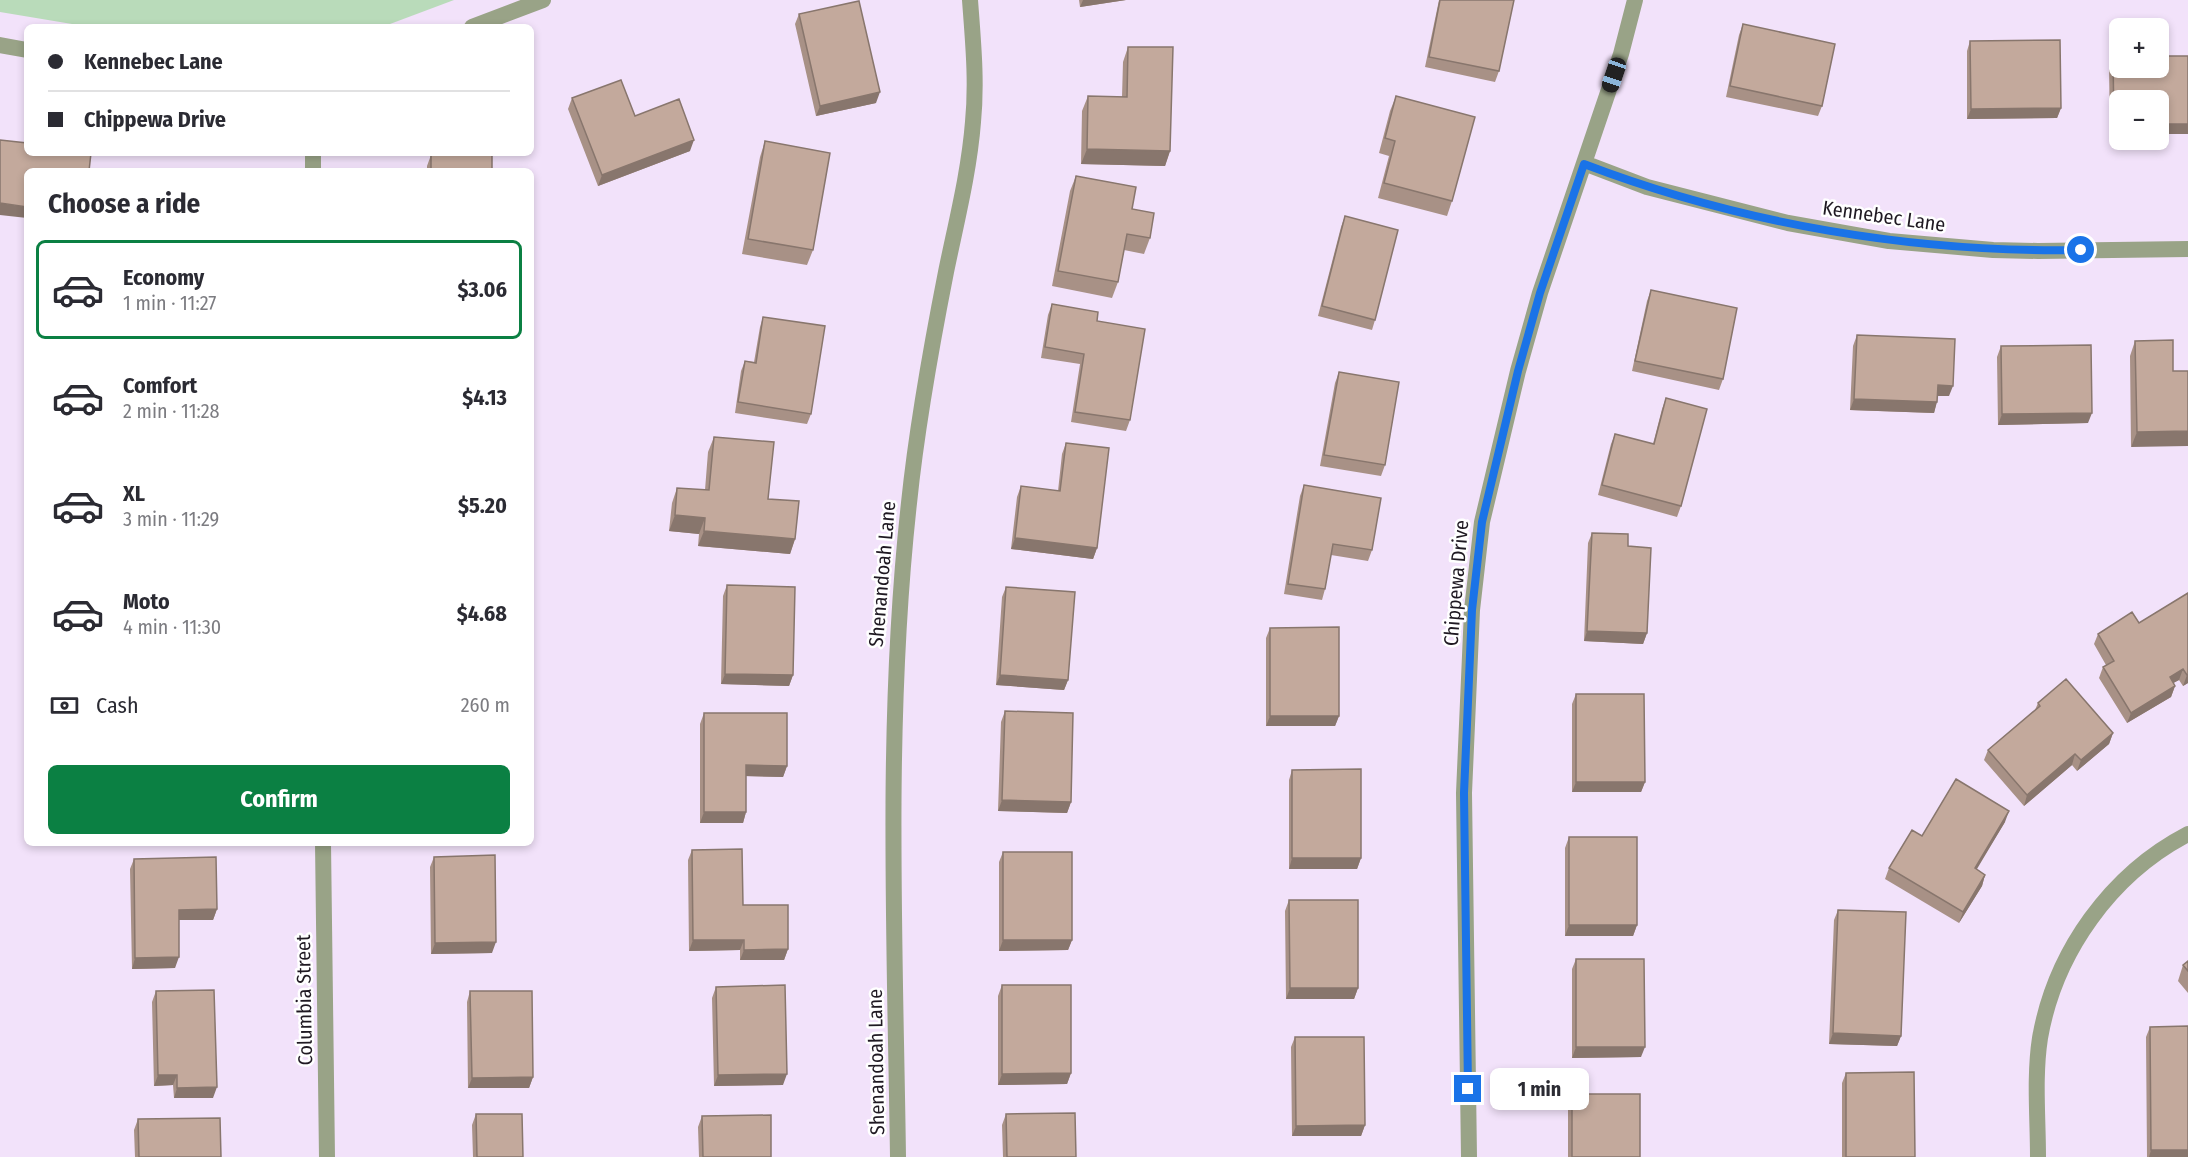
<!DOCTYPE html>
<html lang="en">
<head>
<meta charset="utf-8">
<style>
  body { margin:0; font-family:"Fira Sans Condensed",sans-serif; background:#f7f7f7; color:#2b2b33; height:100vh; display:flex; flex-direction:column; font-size:22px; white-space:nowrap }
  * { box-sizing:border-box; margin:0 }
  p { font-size:20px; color:#7c7c81 }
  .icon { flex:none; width:33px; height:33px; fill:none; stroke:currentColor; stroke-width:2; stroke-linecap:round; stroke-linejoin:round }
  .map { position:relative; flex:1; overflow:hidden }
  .side { position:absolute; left:24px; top:168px; width:510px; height:678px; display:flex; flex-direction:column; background:#fff; border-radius:9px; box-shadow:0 3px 9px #0003 }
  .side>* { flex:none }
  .guide { position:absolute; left:24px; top:24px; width:510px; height:132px; border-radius:9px; box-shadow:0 3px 9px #0003; display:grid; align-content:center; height:132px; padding:0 24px; background:#fff }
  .buttons { position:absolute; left:2109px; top:18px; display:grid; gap:12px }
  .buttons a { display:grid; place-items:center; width:60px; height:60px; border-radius:9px; background:#fff; box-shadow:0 3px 9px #0003; font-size:30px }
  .end { position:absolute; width:27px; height:27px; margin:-14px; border:8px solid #1a73e8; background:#fff; box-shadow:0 0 0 3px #fff }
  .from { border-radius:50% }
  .bubble { position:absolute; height:42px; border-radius:9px; background:#fff; box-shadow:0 3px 9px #0003; font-size:20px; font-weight:700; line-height:42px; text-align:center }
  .car { position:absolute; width:18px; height:36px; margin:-18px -9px; border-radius:8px; box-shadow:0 0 4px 2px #0007; background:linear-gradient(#222 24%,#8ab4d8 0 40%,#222 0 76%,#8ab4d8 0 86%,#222 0) }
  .guide b { display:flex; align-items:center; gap:21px; height:57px; font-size:22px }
  .guide b+b { border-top:2px solid #e1e1e2 }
  .guide i { width:15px; height:15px; background:#2b2b33 }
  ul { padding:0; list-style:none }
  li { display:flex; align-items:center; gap:18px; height:99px; margin:0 12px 9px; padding:0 12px; border:3px solid transparent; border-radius:9px }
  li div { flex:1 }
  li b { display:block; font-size:22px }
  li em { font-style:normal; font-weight:700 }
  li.on { border-color:#0b8043 }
  li>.icon { width:54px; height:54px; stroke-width:1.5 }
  h2 { padding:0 24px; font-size:27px; line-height:72px }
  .pay { display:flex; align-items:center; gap:15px; height:66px; padding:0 24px; font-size:22px }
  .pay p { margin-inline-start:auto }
  .primary-button { display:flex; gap:12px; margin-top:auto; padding:12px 24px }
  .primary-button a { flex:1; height:69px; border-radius:9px; background:#0b8043; color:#fff; font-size:24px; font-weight:700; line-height:69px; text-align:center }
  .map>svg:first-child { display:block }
  .green { fill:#b9dbba }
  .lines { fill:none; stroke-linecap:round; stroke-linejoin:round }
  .minor { stroke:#99a387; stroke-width:16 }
  .wall { fill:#a89186 }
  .shaded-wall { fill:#88766d }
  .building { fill:#c3a99c; stroke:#88766d; stroke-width:1.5 }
  .route { stroke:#1a73e8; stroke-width:8 }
  .labels { text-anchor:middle; stroke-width:5; stroke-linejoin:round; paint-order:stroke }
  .street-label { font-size:20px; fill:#1f1922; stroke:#fff }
</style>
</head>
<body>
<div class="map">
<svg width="2188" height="1157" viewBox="0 0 2188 1157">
  <rect width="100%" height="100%" fill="#f2e2fa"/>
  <path class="green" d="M0,0H454L382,27H90L0,12Z"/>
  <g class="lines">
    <path class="minor" d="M472,27L543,0
      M0,45L27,50
      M313,153V171
      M1584,163L1647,187L1788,223L1889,241L1993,250L2038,251L2188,249
      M323,843L327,1157
      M898,1157C895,939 885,720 909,503C917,425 931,348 946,272C956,223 969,173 973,122C977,81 973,41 970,0
      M1469,1157L1464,793L1472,610L1482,522L1518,371L1540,293L1621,54L1635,0
      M2038,1157C2038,1118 2034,1077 2040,1038C2055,952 2111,874 2188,834"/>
  </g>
  <path class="wall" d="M1079,0H1126L1080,7Z
    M1439,0H1514L1499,71L1495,82L1425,67Z
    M799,14L876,103L816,116L795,24Z
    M1743,24L1822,106L1818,116L1726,97L1739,35Z
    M1970,41L2061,108L2057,118L1967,119V51Z
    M1128,47L1170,151L1165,166L1081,164L1082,111L1088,96L1122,97L1123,62Z
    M2113,57L2120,135H2110L2109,67Z
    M1396,96L1452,201L1447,216L1378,198L1389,156L1379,153L1390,111Z
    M572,98L690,151L598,186L568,109Z
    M765,141L813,250L807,265L742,254L760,157Z
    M431,155L492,171H427V166Z
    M1076,176L1132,209L1150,238L1144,254L1124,250L1118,282L1112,298L1052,286L1070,191Z
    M1345,216L1375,320L1372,330L1318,316L1341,227Z
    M1651,290L1723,379L1719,390L1632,371L1647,301Z
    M1052,304L1130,420L1126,431L1071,422L1080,364L1041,358L1048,315Z
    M763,317L811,414L807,424L735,413L741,371L745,361L754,362L760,327Z
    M1857,335L1949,396H1938L1934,413L1850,410L1853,346Z
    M2135,341L2173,371L2131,447L2130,356Z
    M2001,346L2088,423L1998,425L1997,357Z
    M1339,372L1385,465L1381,476L1320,466L1335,383Z
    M1666,398L1681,506L1677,517L1598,495L1611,444L1615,434L1653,444L1662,409Z
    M714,437L768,499L795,539L790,554L698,546L699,534L669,531L672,503L677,488L705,490L708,452Z
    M1066,443L1097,548L1093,559L1011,549L1017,497L1021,486L1058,491L1062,454Z
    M1304,485L1372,550L1368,561L1331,555L1325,589L1322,600L1284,594L1300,496Z
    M1592,533L1628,546L1647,633L1643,644L1584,641L1588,543Z
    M727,585L793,675L789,686L721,684L723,596Z
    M1006,587L1068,680L1064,690L996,685L1002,597Z
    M2188,593V683L2183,686L2179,680L2173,683L2175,686L2171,697L2127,723L2099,678L2103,667L2106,665L2094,644L2098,634L2139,623Z
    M1270,628L1339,716L1335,726H1266V638Z
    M1576,694L1645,782L1641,792H1572V704Z
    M2038,703L2113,733L2109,744L2077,771L2072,765L2024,806L1984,760L1988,750L2035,710Z
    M1005,711L1071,802L1067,813L998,811L1001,722Z
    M704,713L787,766L783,777L746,776V812L743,823H700V724Z
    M1292,770L1361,858L1357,869H1289V780Z
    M2005,822L1976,869L1985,875L1982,886L1959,923L1885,879L1889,868L1922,836Z
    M1569,837L1637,925L1633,936H1565V848Z
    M692,850L743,905L788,949L784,960H740V950L689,951L688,860Z
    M1003,852L1072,940L1068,950L999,951V862Z
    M434,857L492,953L431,954L430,867Z
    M134,859L217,909L213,920H179L175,968L132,969L130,869Z
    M1289,900L1358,988L1354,999H1286L1285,911Z
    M1838,910L1901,1036L1897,1046L1829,1044L1834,920Z
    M1576,959L1641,1057L1572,1058V969Z
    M2188,961V993L2178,981L2183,965Z
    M1002,985L1071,1073L1067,1084L998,1085V996Z
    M716,987L783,1085L714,1086L712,998Z
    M156,991L213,1098H174L173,1085L154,1086L152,1002Z
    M470,991L533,1077L529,1088H468L467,1002Z
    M2150,1027L2188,1157H2147L2146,1037Z
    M1295,1037L1365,1125L1361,1136H1292L1291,1047Z
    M1846,1073L1915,1157H1842V1083Z
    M1572,1094L1640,1157H1568V1105Z
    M476,1114L523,1157H473L472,1125Z
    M1006,1114L1076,1157H1003L1002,1125Z
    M702,1116L771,1157H699L698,1127Z
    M138,1119L221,1157H135L134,1130Z"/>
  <path class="shaded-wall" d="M1083,0H1126L1080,7Z
    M880,92L876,103L816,116L820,106Z
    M2061,108L2057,118L1967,119L1971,109Z
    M2120,124V135H2110L2114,125Z
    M2158,124H2188V134H2158Z
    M694,140L690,151L598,186L602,175Z
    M1087,149L1170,151L1165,166L1081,164Z
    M0,203L27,207V218L0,215Z
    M1938,385L1953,386L1949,396H1934Z
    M1854,399L1937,402L1934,413L1850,410Z
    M2092,413L2088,423L1998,425L2002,414Z
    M2188,431V446L2131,447L2137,432Z
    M675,515L705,518L699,534L669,531Z
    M704,531L795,539L790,554L698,546Z
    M1015,538L1097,548L1093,559L1011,549Z
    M1587,631L1647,633L1643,644L1584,641Z
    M2183,669L2179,680L2166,687L2170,677Z
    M725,674L793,675L789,686L721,684Z
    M1000,675L1068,680L1064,690L996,685Z
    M2187,675H2188V683L2183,686Z
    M2175,686L2171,697L2127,723L2131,713Z
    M1270,716H1339L1335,726H1266Z
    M2113,733L2109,744L2077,771L2081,760Z
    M2075,754L2072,765L2024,806L2027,795Z
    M746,765L787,766L783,777L743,776Z
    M1576,782H1645L1641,792H1572Z
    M1002,800L1071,802L1067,813L998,811Z
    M2009,811L2005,822L1971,879L1975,868Z
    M704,812H746L743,823H700Z
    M1292,858H1361L1357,869H1289Z
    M1985,875L1982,886L1959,923L1963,912Z
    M217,909L213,920H175L179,910Z
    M1569,925H1637L1633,936H1565Z
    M693,940H744L740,950L689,951Z
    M1003,940H1072L1068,950L999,951Z
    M496,942L492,953L431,954L435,943Z
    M788,949L784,960H740L744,950Z
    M179,957L175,968L132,969L135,958Z
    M1290,988H1358L1354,999H1286Z
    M1833,1033L1901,1036L1897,1046L1829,1044Z
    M1576,1047H1645L1641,1057L1572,1058Z
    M1071,1073L1067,1084L998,1085L1002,1074Z
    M787,1074L783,1085L714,1086L718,1075Z
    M158,1075H177L173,1085L154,1086Z
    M533,1077L529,1088H468L472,1078Z
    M217,1087L213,1098H174L177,1088Z
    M1365,1125L1361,1136H1292L1296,1126Z
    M2151,1150H2188V1157H2149Z"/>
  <path class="building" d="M1440,0H1514L1499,71L1429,57Z
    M859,1L880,92L820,106L799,14Z
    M1743,24L1835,44L1822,106L1730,86Z
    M2060,40L2061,108L1971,109L1970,41Z
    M1128,47H1173L1170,151L1087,149L1088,96L1127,97Z
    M2158,56H2188V124H2158V100H2120V124L2114,125L2113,57H2120V68H2158Z
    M621,80L635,116L679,99L694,140L602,175L572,98Z
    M1396,96L1475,117L1452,201L1384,183L1395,141L1385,138Z
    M0,140L27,143V153H91L89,171H27V207L0,203Z
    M765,141L830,153L813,250L748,239Z
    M431,155H492V171H431Z
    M1076,176L1136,187L1132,209L1154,213L1150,238L1127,234L1118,282L1058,271Z
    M1345,216L1398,230L1375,320L1322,306Z
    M1651,290L1737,308L1723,379L1635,361Z
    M1052,304L1098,312L1097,321L1145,329L1130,420L1075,412L1084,354L1045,347Z
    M763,317L825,326L811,414L738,402L745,361L756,363Z
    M1857,335L1955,339L1953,386L1938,385L1937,402L1854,399Z
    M2173,340V371H2188V431L2137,432L2135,341Z
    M2091,345L2092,413L2002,414L2001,346Z
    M1339,372L1399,382L1385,465L1324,455Z
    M1666,398L1707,409L1681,506L1602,485L1615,434L1654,444Z
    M714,437L774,442L768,499L799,501L795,539L704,531L705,518L675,515L677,488L709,490Z
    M1066,443L1109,448L1097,548L1015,538L1021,486L1060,491Z
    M1304,485L1381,498L1372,550L1333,544L1325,589L1288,584Z
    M1592,533L1628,534V546L1651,548L1647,633L1587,631Z
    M727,585L795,587L793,675L725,674Z
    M1006,587L1075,592L1068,680L1000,675Z
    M2188,593V675H2187L2183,669L2170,677L2175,686L2131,713L2103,667L2114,661L2098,634L2132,612L2139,623Z
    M1339,627V716H1270V628Z
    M2066,679L2113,733L2081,760L2075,754L2027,795L1988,750L2040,706L2038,703Z
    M1576,694H1644L1645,782H1576Z
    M1005,711L1073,713L1071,802L1002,800Z
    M704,713H787V766L746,765V812H704Z
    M1361,769V858H1292V770Z
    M1956,779L2009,811L1975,868L1985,875L1963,912L1889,868L1912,830L1922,836Z
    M1569,837H1637V925H1569Z
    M742,849L743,905H788V949L744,950V940H693L692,850Z
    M1003,852H1072V940H1003Z
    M495,855L496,942L435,943L434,857Z
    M216,857L217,909L179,910V957L135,958L134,859Z
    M1289,900H1358V988H1290Z
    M1838,910L1906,912L1901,1036L1833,1033Z
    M1576,959H1644L1645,1047H1576Z
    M2188,961V971L2183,965Z
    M785,985L787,1074L718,1075L716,987Z
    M1002,985H1071V1073L1002,1074Z
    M214,990L217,1087L177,1088V1075H158L156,991Z
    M470,991H532L533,1077L472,1078Z
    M2188,1026V1150H2151L2150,1027Z
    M1295,1037H1364L1365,1125L1296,1126Z
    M1914,1072L1915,1157H1846V1073Z
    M1572,1094H1640V1157H1572Z
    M1075,1113L1076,1157H1007L1006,1114Z
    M476,1114H522L523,1157H477Z
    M771,1115V1157H703L702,1116Z
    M220,1118L221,1157H139L138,1119Z"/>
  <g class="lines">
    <path class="route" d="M1468,1089L1464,793L1472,610L1482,522L1518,371L1540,293L1584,164C1741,224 1913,253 2081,250"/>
  </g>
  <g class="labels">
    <g class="street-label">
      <text transform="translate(1884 216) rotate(8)" y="7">Kennebec Lane</text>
      <text transform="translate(882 574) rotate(-85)" y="7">Shenandoah Lane</text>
      <text transform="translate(1456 583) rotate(-85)" y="7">Chippewa Drive</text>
      <text transform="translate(304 1000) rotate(-91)" y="7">Columbia Street</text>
      <text transform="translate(876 1062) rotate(-91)" y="7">Shenandoah Lane</text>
    </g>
  </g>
</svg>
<div class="buttons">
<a>+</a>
<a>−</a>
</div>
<i class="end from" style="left:2081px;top:250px"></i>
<i class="end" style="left:1468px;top:1089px"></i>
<div class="bubble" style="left:1490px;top:1068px;width:99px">1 min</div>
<i class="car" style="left:1614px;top:75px;rotate:199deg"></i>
<div class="guide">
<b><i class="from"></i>Kennebec Lane</b>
<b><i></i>Chippewa Drive</b>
</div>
<section class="side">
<h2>Choose a ride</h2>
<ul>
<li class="on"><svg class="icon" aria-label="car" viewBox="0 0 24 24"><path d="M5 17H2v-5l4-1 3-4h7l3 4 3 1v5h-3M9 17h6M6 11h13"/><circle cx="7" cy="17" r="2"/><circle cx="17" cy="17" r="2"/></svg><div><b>Economy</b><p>1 min · 11:27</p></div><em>$3.06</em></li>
<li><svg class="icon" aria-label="car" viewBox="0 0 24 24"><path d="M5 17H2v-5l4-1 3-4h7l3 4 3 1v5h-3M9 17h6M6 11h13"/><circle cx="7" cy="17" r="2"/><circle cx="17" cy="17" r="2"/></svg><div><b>Comfort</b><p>2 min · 11:28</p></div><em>$4.13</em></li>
<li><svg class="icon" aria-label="car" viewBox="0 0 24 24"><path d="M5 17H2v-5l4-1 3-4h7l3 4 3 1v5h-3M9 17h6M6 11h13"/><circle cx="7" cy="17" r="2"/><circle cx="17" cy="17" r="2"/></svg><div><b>XL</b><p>3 min · 11:29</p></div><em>$5.20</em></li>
<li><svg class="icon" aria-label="car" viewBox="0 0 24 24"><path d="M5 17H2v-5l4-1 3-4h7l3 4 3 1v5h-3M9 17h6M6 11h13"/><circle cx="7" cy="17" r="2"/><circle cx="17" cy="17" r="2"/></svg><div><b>Moto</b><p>4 min · 11:30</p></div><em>$4.68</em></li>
</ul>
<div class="pay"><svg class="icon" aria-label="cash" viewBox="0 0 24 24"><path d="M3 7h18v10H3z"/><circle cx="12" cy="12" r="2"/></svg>Cash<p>260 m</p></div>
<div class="primary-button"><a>Confirm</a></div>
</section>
</div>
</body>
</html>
